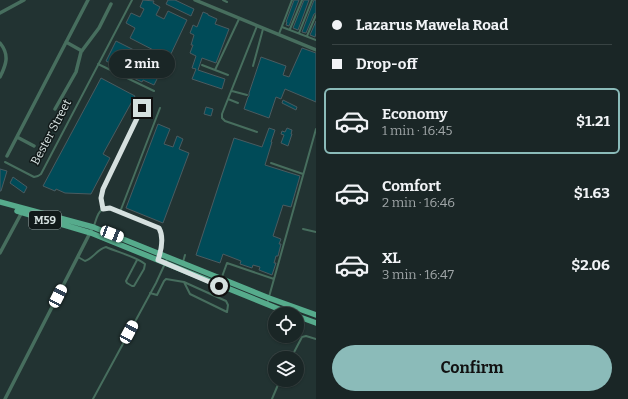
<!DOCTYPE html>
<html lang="en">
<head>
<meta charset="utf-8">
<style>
  body { margin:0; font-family:Bitter,serif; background:#232e2e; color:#f1f3f6; height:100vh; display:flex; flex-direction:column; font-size:15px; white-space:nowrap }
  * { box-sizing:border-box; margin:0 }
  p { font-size:13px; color:#9fa5a7 }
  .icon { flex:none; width:22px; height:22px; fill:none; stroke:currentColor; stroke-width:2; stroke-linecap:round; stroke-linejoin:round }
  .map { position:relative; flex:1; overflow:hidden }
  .sheet { display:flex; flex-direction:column; background:#1a2626; width:312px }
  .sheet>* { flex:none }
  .banner { display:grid; align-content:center; height:88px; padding:0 16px; background:#1a2626 }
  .buttons { position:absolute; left:268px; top:307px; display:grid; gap:8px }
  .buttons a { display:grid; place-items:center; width:36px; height:36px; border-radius:50%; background:#1a2626; box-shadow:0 1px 3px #0004,0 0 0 1px #384343; font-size:20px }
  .end { position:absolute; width:18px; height:18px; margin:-9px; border:5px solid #d5e0df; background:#111; box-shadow:0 0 0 2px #111 }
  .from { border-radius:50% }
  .bubble { position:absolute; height:28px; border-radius:14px; background:#1a2626; box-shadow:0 1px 3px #0004,0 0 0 1px #384343; font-size:13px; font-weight:700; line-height:28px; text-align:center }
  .car { position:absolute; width:12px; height:24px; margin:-12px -6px; border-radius:5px; box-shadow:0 0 3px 1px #0007; background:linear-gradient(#fff 24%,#345 0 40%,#fff 0 76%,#345 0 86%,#fff 0) }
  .banner b { display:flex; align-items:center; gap:14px; height:38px; font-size:15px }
  .banner b+b { border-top:1px solid #384343 }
  .banner i { width:10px; height:10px; background:#f1f3f6 }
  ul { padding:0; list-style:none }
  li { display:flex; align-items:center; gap:12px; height:66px; margin:0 8px 6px; padding:0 8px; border:2px solid transparent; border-radius:6px }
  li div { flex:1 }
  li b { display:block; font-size:15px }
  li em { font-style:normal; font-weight:700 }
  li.selected { border-color:#8bbbb9 }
  li>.icon { width:36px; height:36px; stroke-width:1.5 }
  .primary-button { display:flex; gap:8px; margin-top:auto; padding:8px 16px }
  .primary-button a { flex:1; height:46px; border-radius:24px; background:#8bbbb9; color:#111; font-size:16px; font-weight:700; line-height:46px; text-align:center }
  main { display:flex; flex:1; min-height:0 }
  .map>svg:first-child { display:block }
  .building { fill:#004b58; stroke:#4a5b60 }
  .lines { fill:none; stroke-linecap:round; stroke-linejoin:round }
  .lane { stroke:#476e5e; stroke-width:2 }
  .street { stroke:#476e5e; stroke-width:3.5 }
  .primary { stroke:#56ab8c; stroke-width:5.5 }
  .route { stroke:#d5e0df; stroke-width:5 }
  .labels { text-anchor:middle; stroke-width:3; stroke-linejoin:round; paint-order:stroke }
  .shield { fill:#111919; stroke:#9aa4a4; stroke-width:1 }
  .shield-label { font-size:11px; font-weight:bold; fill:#d5e0df }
  .street-label { font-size:12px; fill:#d5e0df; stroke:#111919 }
</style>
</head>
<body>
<main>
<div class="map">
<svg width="316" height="399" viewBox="0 0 316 399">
  <rect width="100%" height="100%" fill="#223332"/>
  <path class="building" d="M143,0L154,1L153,3L160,7L156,15L164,19L168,11L187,20L169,58L130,38L135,28L126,23L131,13L140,17L144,9L140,7Z
    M168,0H175L194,9L191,16L166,4Z
    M294,0H299L289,26L286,25L287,22H286Z
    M304,0H309L298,30L293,28Z
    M314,0H316V13L314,14L306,33L302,32Z
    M203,12L208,14V15L217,19L215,24L229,29L216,63L202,58L198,70L225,79L222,89L192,79L196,69L192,68L196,56L190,53L193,45H191L194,35L190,33L193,25L197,27Z
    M316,21V33L315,37L310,35Z
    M116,41L164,65L154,85L143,80L142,82L127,75L117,70L118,67L106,61Z
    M302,48L316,53V102L285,89L281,99L276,97L269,118L244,109L248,97L249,96V93L261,57L286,66L283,75L289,77Z
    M101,78L135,96L103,154L110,158L91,194L65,193L56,189L55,191L43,186Z
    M283,100L297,107L296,110L282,103Z
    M206,107L213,109L211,116L204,114Z
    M158,124L170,129L164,144L173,147L177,136L183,139L179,149L189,153L163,223L126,208Z
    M269,128L275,130L271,142H272L265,165L300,176L291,207L283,205L273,236L281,239L279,244H281L278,256H276L274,263H276L272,275L259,270L260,267L253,265L252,268L240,264L241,261L223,254L220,263L196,255L234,138L262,147Z
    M287,128L292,130L291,134H292L288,146L281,143L284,135L281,134L282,131L285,132Z
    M0,169L7,171L1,191H0Z
    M13,177L27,187L24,193L10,183Z"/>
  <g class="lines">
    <path class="lane" d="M223,0L227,2
      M257,26L222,114V118L225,121L257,132
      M282,27L316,40
      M290,29L302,0
      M299,33L312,0
      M279,34L292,0
      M307,36L316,15
      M98,64L154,91
      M202,65L228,75
      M253,66L263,29
      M215,70L239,19
      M232,91L247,95
      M228,99L238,103
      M5,162L34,177L38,176L41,174L132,0
      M271,163L303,174
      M103,209L101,198L103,189L142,108
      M120,212L160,108
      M94,226C96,220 98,210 105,208C112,206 153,225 160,229L161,235L160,253
      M303,229L316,232
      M78,257L85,261C93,259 97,249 106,247C117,252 137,257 145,264L144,269L134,286H132L127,283L126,281L137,260
      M183,262L185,255
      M219,285L227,263L274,279
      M150,293L157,295L164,281L166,279L184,282L226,301L228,305L227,312L190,294L184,282
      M267,304L316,129
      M291,358L302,337L306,336L316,339
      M93,399L156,283L168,257
      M272,399L280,380"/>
    <path class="street" d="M195,0L316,50
      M0,13L24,0
      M66,42L82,51
      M0,43C10,55 6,65 0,77
      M55,109L76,72L81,52L99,28L111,4
      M17,137L34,146
      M7,156L88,0
      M0,253L22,212
      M5,399L93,227"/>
    <path class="primary" d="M0,202L93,227L269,298L316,315
      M17,211L91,233L291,314
      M297,316L316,323"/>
  </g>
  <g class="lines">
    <path class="route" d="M142,108L103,189L101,198L103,209L110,208L159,228C164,237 161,251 158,260L219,286"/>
  </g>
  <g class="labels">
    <rect class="shield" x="29" y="211" width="32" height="18" rx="3"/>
    <g class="shield-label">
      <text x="45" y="224">M59</text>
    </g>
    <g class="street-label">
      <text transform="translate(51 132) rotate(-62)" y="4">Bester Street</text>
    </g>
  </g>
</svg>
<div class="buttons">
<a><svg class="icon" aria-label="locate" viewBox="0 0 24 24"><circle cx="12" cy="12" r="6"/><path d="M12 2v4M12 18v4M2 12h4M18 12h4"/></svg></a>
<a><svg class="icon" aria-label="layers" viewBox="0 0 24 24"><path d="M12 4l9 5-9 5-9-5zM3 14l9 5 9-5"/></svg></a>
</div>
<i class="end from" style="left:219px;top:286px"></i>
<i class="end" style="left:142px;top:108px"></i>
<div class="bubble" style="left:109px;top:50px;width:66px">2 min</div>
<i class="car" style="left:112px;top:234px;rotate:111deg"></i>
<i class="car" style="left:58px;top:296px;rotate:27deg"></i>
<i class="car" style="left:129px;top:332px;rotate:28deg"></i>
</div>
<section class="sheet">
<div class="banner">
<b><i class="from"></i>Lazarus Mawela Road</b>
<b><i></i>Drop-off</b>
</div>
<ul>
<li class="selected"><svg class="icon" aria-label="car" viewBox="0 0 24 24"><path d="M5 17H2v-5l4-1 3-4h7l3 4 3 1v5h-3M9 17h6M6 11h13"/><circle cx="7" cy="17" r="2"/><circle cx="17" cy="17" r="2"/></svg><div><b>Economy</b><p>1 min · 16:45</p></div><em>$1.21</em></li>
<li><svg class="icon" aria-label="car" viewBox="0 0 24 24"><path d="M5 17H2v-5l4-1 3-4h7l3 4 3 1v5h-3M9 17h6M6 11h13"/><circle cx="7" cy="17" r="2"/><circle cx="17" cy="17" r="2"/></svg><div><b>Comfort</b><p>2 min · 16:46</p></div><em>$1.63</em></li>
<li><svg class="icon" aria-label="car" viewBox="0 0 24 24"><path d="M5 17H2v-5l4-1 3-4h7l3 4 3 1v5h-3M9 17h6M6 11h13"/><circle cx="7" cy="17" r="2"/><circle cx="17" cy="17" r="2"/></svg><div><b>XL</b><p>3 min · 16:47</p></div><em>$2.06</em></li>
</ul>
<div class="primary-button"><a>Confirm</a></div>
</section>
</main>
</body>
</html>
